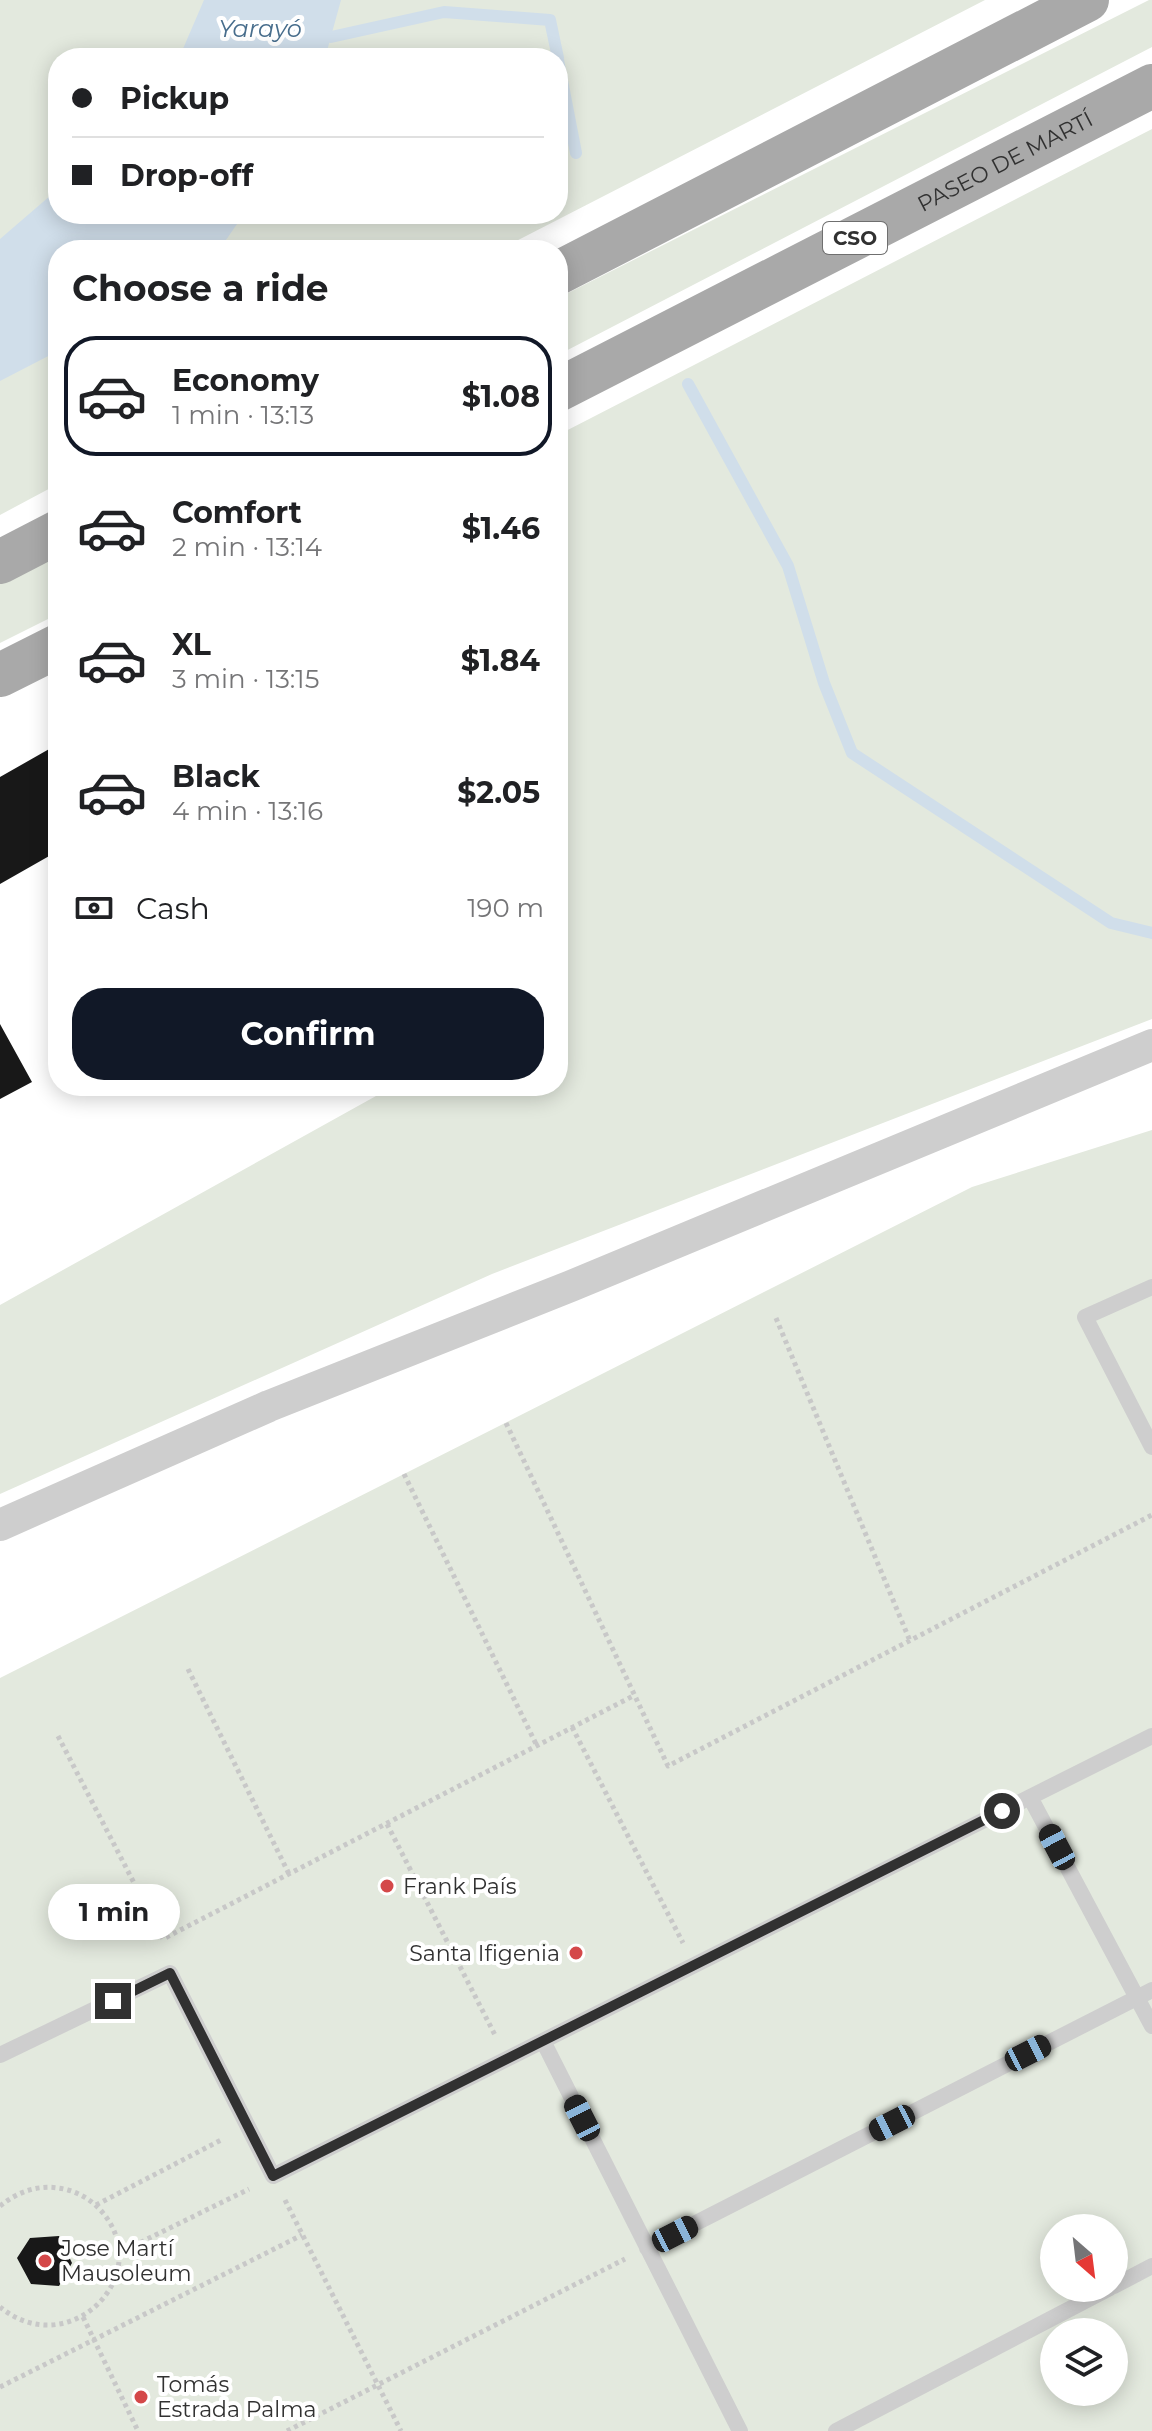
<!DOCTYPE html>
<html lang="en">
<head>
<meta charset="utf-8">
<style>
  body { margin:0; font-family:Montserrat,sans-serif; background:#f6f6f6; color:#202124; height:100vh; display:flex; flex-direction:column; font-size:30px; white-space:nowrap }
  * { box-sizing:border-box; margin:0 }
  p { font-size:26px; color:#757577 }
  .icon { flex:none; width:44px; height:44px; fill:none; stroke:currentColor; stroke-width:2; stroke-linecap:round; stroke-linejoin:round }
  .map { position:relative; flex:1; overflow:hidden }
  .details { position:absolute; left:48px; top:240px; width:520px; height:856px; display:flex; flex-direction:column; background:#fff; border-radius:32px; box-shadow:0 4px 20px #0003 }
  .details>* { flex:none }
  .banner { position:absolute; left:48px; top:48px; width:520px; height:176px; border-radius:32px; box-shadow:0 4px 20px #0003; display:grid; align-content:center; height:176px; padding:0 24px; background:#fff }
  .needle { width:52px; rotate:152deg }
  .buttons { position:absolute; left:1040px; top:2214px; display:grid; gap:16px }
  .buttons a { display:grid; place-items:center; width:88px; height:88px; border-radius:50%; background:#fff; box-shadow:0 4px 20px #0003; font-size:40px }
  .end { position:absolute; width:36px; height:36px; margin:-18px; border:10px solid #313131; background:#fff; box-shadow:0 0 0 4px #fff }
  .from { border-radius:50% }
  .bubble { position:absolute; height:56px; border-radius:28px; background:#fff; box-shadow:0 4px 20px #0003; font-size:26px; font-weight:700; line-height:56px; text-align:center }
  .car { position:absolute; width:24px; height:48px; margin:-24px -12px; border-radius:10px; box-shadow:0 0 6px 2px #0007; background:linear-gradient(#222 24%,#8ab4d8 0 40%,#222 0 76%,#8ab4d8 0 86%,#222 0) }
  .banner b { display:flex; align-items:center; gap:28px; height:76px; font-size:30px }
  .banner b+b { border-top:2px solid #e0e0e0 }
  .banner i { width:20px; height:20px; background:#202124 }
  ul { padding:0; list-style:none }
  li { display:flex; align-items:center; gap:24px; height:120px; margin:0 16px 12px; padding:0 8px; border:4px solid transparent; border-radius:32px }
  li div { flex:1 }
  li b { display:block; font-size:30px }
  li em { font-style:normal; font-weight:700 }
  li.active { border-color:#111827 }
  li>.icon { width:72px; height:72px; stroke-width:1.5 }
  h2 { padding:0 24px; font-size:36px; line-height:96px }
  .pay { display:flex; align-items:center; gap:20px; height:88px; padding:0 24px; font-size:30px }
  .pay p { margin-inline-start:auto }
  .primary-button { display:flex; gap:16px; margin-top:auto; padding:16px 24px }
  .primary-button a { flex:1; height:92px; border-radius:32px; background:#111827; color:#fff; font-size:32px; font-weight:700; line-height:92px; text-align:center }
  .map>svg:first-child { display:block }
  .green { fill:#e3e9de; fill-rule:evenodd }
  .water { fill:#d0deea }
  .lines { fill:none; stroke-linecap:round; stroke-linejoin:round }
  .stream { stroke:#d0deea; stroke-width:12 }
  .building { fill:#181818 }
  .path { stroke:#c8c8c8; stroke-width:5; stroke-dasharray:4 4; stroke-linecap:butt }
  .service { stroke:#cecece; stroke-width:16 }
  .minor { stroke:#cecece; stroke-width:32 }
  .primary { stroke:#a9a9a9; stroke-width:44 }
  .route { stroke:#313131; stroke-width:10 }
  .poi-dot { fill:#d44849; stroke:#fff; stroke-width:3 }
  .labels { text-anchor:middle; stroke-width:8; stroke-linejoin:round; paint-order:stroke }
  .shield { fill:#fff; stroke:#6f6f6f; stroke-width:2 }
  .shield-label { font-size:20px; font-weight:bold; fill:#313131 }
  .street-label { font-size:22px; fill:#313131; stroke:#fff }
  .poi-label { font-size:22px; fill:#313131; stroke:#fff; text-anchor:start }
  .water-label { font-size:24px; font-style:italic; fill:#476d8c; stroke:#fff }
</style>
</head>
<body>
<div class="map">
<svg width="1152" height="2431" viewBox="0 0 1152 2431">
  <rect width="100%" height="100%" fill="#fff"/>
  <path class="green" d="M0,0H985L499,250H58V484L0,515ZM58,58H558V214H58Z
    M1149,0H1152V47L558,355V298Z
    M1152,129V1019L492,1274L0,1494V1305L394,1086H558V435Z
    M58,552V614L0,643V581Z
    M1152,1130V2431H0V1678L972,1187ZM1054,2228H1114V2288H1054ZM1054,2332H1114V2392H1054Z"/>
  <path class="water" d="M204,0H341L325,58H179Z
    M58,189V214H244L219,250H58V351L0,381V239Z"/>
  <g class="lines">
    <path class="stream" d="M331,37L444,12L550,20L558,58
      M558,60L576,153
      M688,384L788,566L824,683L852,753L1111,923L1152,933"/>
  </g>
  <path class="building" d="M58,744V851L0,884V777Z
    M0,1024L32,1082L0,1099Z
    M59,2236L72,2263L59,2286L31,2284L17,2258L30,2238Z"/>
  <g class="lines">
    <path class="path" d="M776,1318L910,1641
      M506,1423L668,1766L1152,1515
      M404,1474L537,1746
      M188,1669L289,1874
      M572,1727L683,1943
      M58,1736L163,1939L635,1695
      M387,1824L496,2037
      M285,2200L401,2431
      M96,2205L223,2139
      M0,2206C20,2190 42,2183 68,2190C82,2194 94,2202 103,2213C156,2277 68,2363 0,2307
      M119,2253L249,2189
      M83,2317L138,2431
      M0,2387L302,2235
      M287,2431L625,2259"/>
    <path class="service" d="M1152,1287L1085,1317L1152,1447
      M1030,1797L1152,2026
      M543,2041L740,2431
      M0,2055L170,1973L273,2176L1152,1736
      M647,2248L1152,1990
      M1114,2286L1152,2266
      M836,2431L1110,2288"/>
    <path class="minor" d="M0,1525L269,1406L571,1286L1152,1045"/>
    <g class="primary">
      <path d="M558,273L1087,0"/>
      <path id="s1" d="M558,390L1152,86"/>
      <path d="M0,562L58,532"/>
      <path d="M0,675L58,646"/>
    </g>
  </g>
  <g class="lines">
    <path class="route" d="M113,2001L170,1973L273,2176L1002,1811"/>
  </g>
  <g class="poi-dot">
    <circle cx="387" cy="1886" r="8"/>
    <circle cx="576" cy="1953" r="8"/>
    <circle cx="45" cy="2261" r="8"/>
    <circle cx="141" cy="2397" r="8"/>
  </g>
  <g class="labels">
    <rect class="shield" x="823" y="222" width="64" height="32" rx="6"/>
    <g class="shield-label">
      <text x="855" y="245">CSO</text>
    </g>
    <g class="street-label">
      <text dy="8" stroke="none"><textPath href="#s1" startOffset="502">PASEO DE MARTÍ</textPath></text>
    </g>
    <g class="poi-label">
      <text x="403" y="1894">Frank País</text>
      <text x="560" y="1961" text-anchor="end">Santa Ifigenia</text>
      <text x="61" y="2256">Jose Martí<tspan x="61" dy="25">Mausoleum</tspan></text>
      <text x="157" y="2392">Tomás<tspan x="157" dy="25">Estrada Palma</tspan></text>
    </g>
    <g class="water-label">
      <text x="260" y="37">Yarayó</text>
    </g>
  </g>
</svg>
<div class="buttons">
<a><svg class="needle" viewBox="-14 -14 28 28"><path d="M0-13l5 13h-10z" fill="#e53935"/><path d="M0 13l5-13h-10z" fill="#757577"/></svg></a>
<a><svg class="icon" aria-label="layers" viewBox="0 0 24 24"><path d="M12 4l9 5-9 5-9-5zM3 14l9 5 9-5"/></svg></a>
</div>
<i class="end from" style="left:1002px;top:1811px"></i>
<i class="end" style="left:113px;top:2001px"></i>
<div class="bubble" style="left:48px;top:1884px;width:132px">1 min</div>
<i class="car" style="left:1057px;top:1847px;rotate:332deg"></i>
<i class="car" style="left:1028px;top:2053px;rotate:63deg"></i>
<i class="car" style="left:582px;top:2118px;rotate:333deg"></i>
<i class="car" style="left:892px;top:2123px;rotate:243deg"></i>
<i class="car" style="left:675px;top:2234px;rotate:63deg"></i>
<div class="banner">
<b><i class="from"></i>Pickup</b>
<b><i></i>Drop-off</b>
</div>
<section class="details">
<h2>Choose a ride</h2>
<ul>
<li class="active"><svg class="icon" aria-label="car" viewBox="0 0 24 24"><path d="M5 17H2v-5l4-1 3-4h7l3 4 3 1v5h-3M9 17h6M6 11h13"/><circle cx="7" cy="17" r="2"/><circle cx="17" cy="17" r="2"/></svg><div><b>Economy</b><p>1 min · 13:13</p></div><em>$1.08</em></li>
<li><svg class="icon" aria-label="car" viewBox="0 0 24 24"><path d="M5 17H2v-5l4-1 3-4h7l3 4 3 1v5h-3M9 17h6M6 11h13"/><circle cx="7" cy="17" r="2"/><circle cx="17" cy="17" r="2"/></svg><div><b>Comfort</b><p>2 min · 13:14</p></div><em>$1.46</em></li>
<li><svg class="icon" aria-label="car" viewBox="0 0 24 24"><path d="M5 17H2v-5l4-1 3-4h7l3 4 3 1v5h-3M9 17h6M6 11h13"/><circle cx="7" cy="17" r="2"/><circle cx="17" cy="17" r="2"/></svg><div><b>XL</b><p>3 min · 13:15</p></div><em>$1.84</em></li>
<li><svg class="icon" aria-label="car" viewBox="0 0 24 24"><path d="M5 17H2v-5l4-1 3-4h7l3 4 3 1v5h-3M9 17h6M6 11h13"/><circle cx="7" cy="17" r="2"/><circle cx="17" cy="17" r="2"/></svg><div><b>Black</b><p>4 min · 13:16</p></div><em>$2.05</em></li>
</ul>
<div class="pay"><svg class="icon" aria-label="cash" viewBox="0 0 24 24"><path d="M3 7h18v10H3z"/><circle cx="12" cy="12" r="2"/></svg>Cash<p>190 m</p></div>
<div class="primary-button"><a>Confirm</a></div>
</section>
</div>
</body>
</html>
